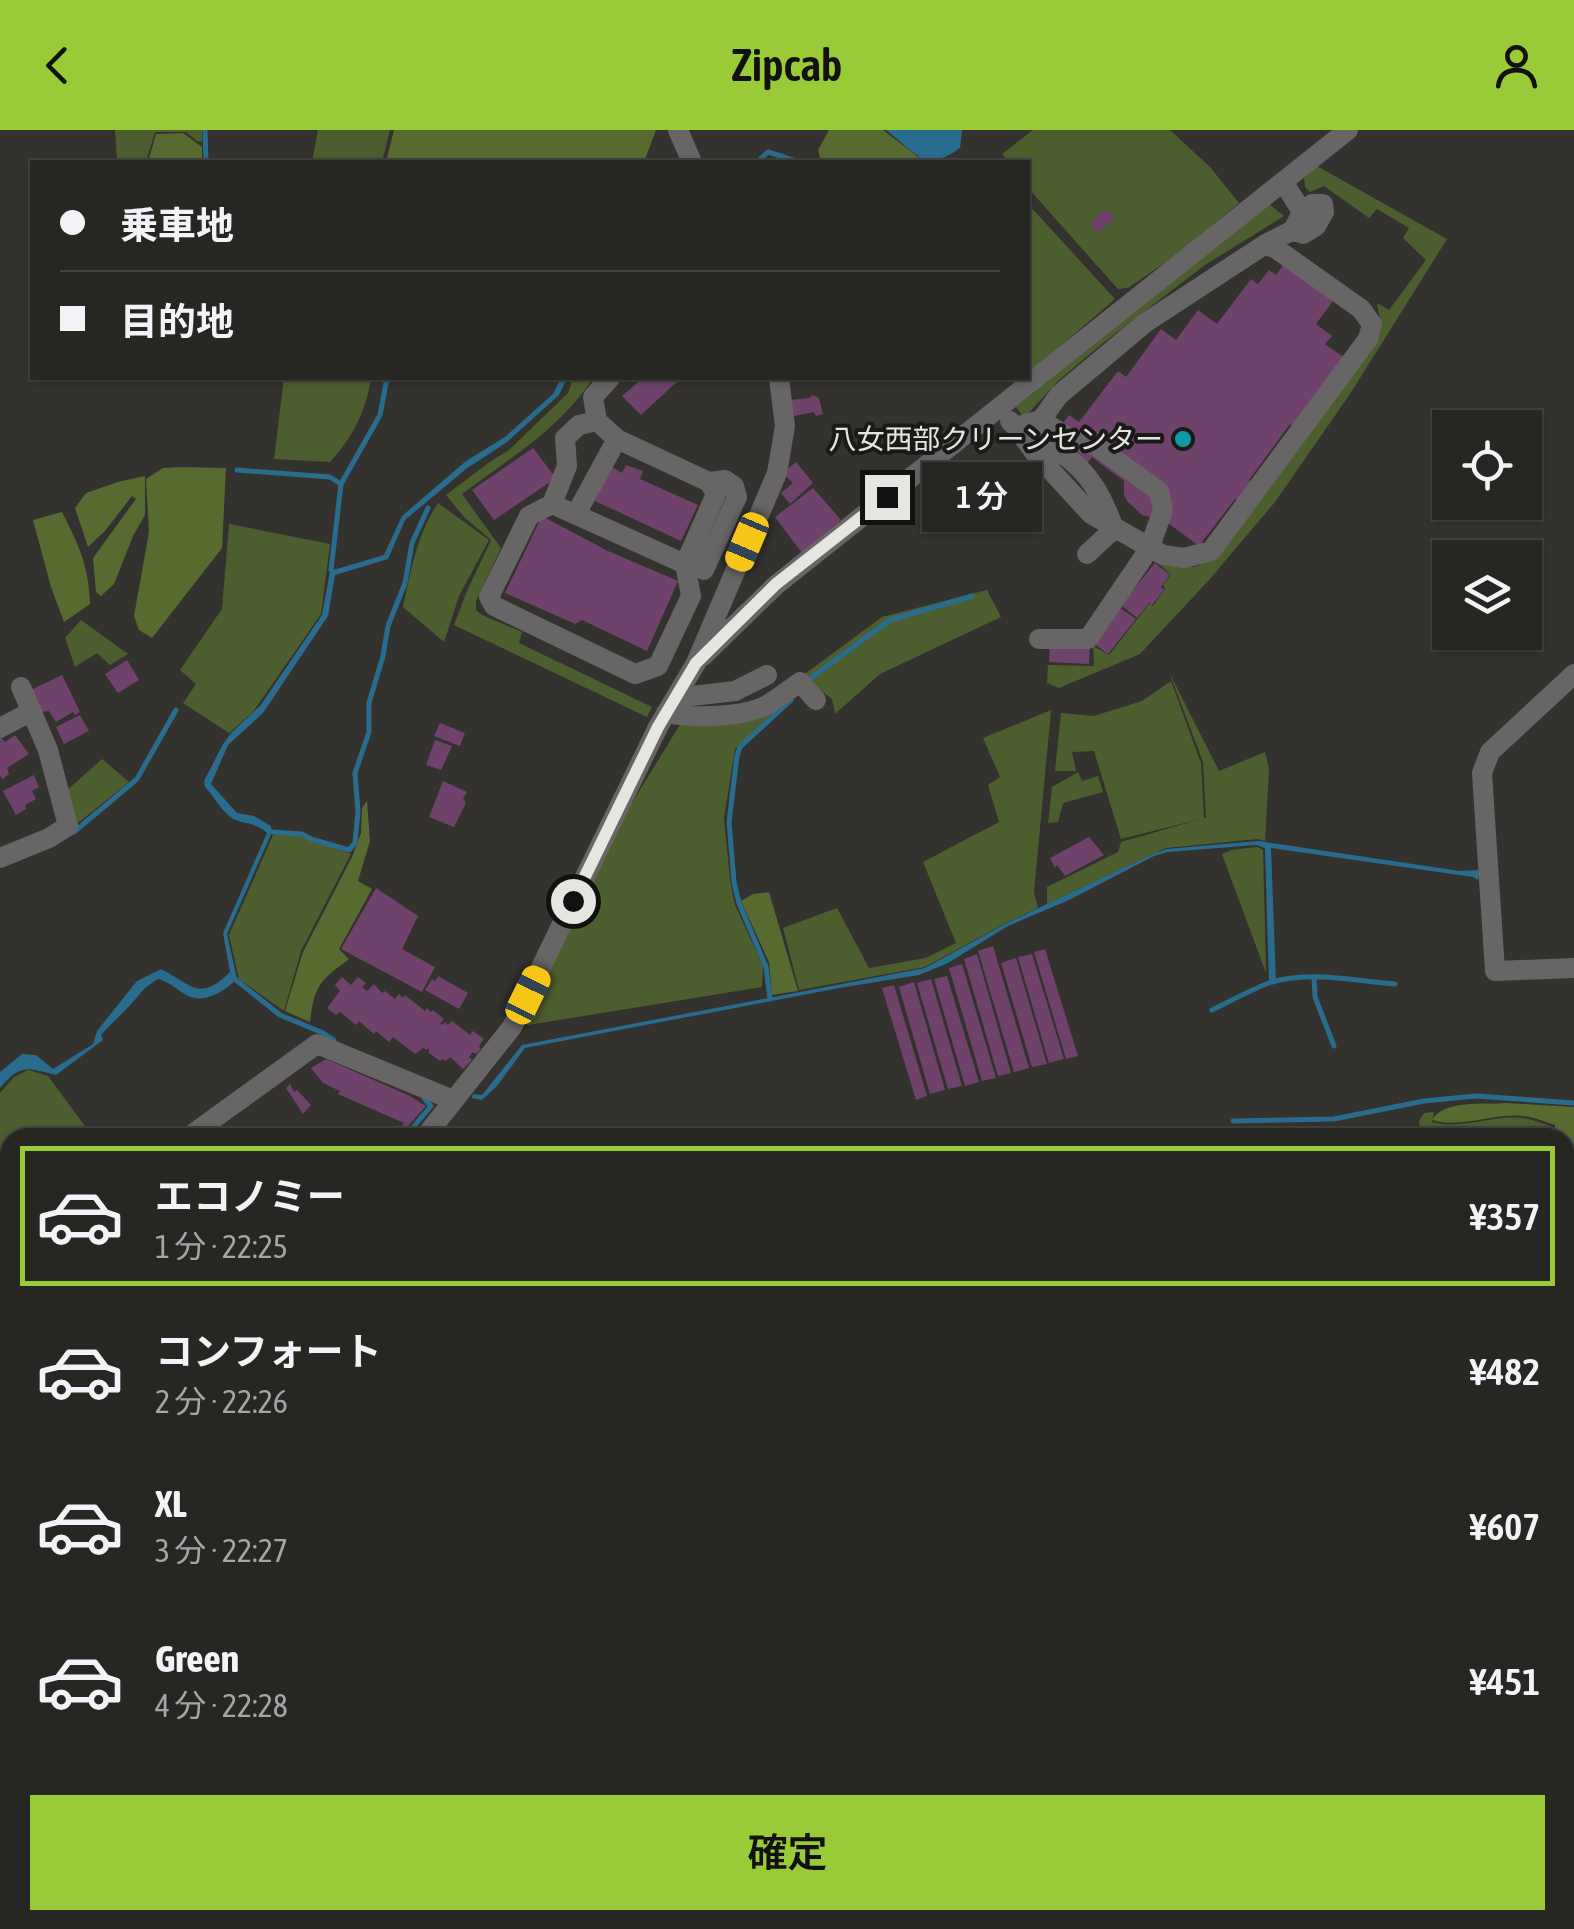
<!DOCTYPE html>
<html lang="ja">
<head>
<meta charset="utf-8">
<style>
  body { margin:0; font-family:"Asap Condensed","Noto Sans JP",sans-serif; background:#323230; color:#f1f3f6; height:100vh; display:flex; flex-direction:column; font-size:38px; white-space:nowrap }
  * { box-sizing:border-box; margin:0 }
  p { font-size:32px; color:#a4a5a6 }
  .icon { flex:none; width:55px; height:55px; fill:none; stroke:currentColor; stroke-width:2; stroke-linecap:round; stroke-linejoin:round }
  .map { position:relative; flex:1; overflow:hidden }
  .sheet { position:absolute; left:0px; top:998px; width:1575px; height:802px; display:flex; flex-direction:column; background:#262623; border-radius:30px 30px 0 0; box-shadow:0 2px 8px #0004,0 0 0 2px #424341 }
  .sheet>* { flex:none }
  .top-card { position:absolute; left:30px; top:30px; width:1000px; height:220px; border-radius:0px; box-shadow:0 2px 8px #0004,0 0 0 2px #424341; display:grid; align-content:center; height:220px; padding:0 30px; background:#262623 }
  .fabs { position:absolute; left:1432px; top:280px; display:grid; gap:20px }
  .fabs a { display:grid; place-items:center; width:110px; height:110px; border-radius:0px; background:#262623; box-shadow:0 2px 8px #0004,0 0 0 2px #424341; font-size:50px }
  .end { position:absolute; width:45px; height:45px; margin:-22px; border:12px solid #e5e5e2; background:#111; box-shadow:0 0 0 5px #111 }
  .from { border-radius:50% }
  .bubble { position:absolute; height:70px; border-radius:0px; background:#262623; box-shadow:0 2px 8px #0004,0 0 0 2px #424341; font-size:32px; font-weight:600; line-height:70px; text-align:center }
  .car { position:absolute; width:30px; height:60px; margin:-30px -15px; border-radius:12px; box-shadow:0 0 8px 2px #0007; background:linear-gradient(#f5c518 24%,#345 0 40%,#f5c518 0 76%,#345 0 86%,#f5c518 0) }
  .top-card b { display:flex; align-items:center; gap:35px; height:95px; font-size:38px }
  .top-card b+b { border-top:2px solid #424341 }
  .top-card i { width:25px; height:25px; background:#f1f3f6 }
  ul { padding:18px 0 0; list-style:none }
  li { display:flex; align-items:center; gap:30px; height:140px; margin:0 20px 15px; padding:0 10px; border:5px solid transparent; border-radius:0px }
  li div { flex:1 }
  li b { display:block; font-size:38px }
  li em { font-style:normal; font-weight:600 }
  li.current { border-color:#98cb37 }
  li>.icon { width:90px; height:90px; stroke-width:1.5 }
  .cta { display:flex; gap:20px; margin-top:auto; padding:20px 30px }
  .cta a { flex:1; height:115px; border-radius:0px; background:#98cb37; color:#111; font-size:40px; font-weight:600; line-height:115px; text-align:center }
  header { display:flex; justify-content:space-between; align-items:center; height:130px; padding:0 30px; background:#98cb37; color:#111; font-size:45px; font-weight:600 }
  .map>svg:first-child { display:block }
  .green { fill:#4d5e2e }
  .forest { fill:#576b31 }
  .water { fill:#296c8e }
  .lines { fill:none; stroke-linecap:round; stroke-linejoin:round }
  .stream { stroke:#296c8e; stroke-width:5 }
  .building { fill:#6f426c }
  .minor { stroke:#676565; stroke-width:20 }
  .route { stroke:#e5e5e2; stroke-width:12 }
  .culture-dot { fill:#0f9aa8; stroke:#1b1a19; stroke-width:4 }
  .labels { text-anchor:middle; stroke-width:8; stroke-linejoin:round; paint-order:stroke }
  .poi-label { font-size:28px; fill:#e5e5e2; stroke:#1b1a19; text-anchor:end }
</style>
</head>
<body>
<header><svg class="icon" aria-label="back" viewBox="0 0 24 24"><path d="M15 5l-7 7 7 7"/></svg>Zipcab<svg class="icon" aria-label="person" viewBox="0 0 24 24"><circle cx="12" cy="8" r="4"/><path d="M4 21q1-7 8-7t8 7"/></svg></header>
<div class="map">
<svg width="1574" height="1799" viewBox="0 0 1574 1799">
  <rect width="100%" height="100%" fill="#33322f"/>
  <path class="green" d="M115,0H202V12L197,11L186,2H155L146,32L117,30Z
    M318,0H390L382,32H312Z
    M1033,0H1170L1210,37L1239,73L1179,123L1128,158L1118,159L1028,58V32H1009L1002,24Z
    M1315,35L1447,109L1350,264L1275,372L1209,450L1140,524L1059,558L1047,553L1048,535L1094,536L1093,516L1109,525L1149,474L1153,476L1165,459L1163,455L1171,445L1156,431L1194,437L1211,430L1375,213C1386,191 1379,192 1377,173L1389,180L1426,130L1403,108L1409,98L1377,79L1369,88L1324,56L1310,62L1305,57L1304,46Z
    M1028,74L1115,169L1028,244Z
    M1269,74L1284,86L1205,135L1103,213L1058,251L1024,288L1016,277Z
    M284,248H371C366,281 353,307 330,332L274,329Z
    M573,248H593C562,297 508,330 462,364L501,418L476,471V480L482,485L522,502L519,513L652,577L647,587L454,495L467,461L491,410L464,387L446,365L491,331L509,320L568,263Z
    M438,373L489,410L459,466L444,512L403,477C411,441 417,404 438,373Z
    M229,394L330,414L321,484L253,582L229,603L183,573L196,554L180,540L222,479Z
    M987,460L1001,487L880,544L835,584L832,569L802,546L882,487Z
    M81,490L128,524L110,535L97,523L75,537L65,508Z
    M1169,542L1219,641L1265,622L1269,639L1265,711L1258,709L1166,718L1047,774V757L1118,722L1121,712L1201,689L1121,709L1094,621L1072,622L1076,641H1055L1061,583L1094,586L1142,571L1171,551L1201,633L1204,688H1206L1203,632Z
    M781,576L735,619L724,688L730,750L735,775L763,836L762,857L528,895L524,893L613,704L681,593Z
    M1051,580L1034,762L1038,778L1006,793L925,837L799,860L783,798L837,778L869,838L926,828L956,813L923,732L999,692L988,655L1000,647L983,608Z
    M102,629L129,652L74,696L65,662Z
    M1078,642L1082,651L1098,646L1103,662L1063,673L1058,692L1048,693L1052,657Z
    M273,705H301L310,710L351,724L301,821L284,881L239,849L229,805Z
    M1257,717L1263,720L1266,843L1222,724L1231,720Z
    M28,940L48,946L93,1007L10,1008V1053L0,1040V963L14,947Z
    M1434,982L1432,992C1460,1000 1492,985 1521,988C1532,989 1543,994 1553,997L1552,1007H1421L1419,991L1424,983Z
    M0,1554L10,1565V1680L0,1688Z
    M348,1790H457L475,1799H354Z
    M472,1790H634L632,1792L638,1799H485Z"/>
  <path class="forest" d="M394,0H656L644,32H386Z
    M829,0H883L925,32H821L818,20Z
    M183,3L202,17V32H148L156,4Z
    M181,337L226,338L222,418L152,508L139,500L134,486L149,402L146,349L163,338Z
    M145,346V385L133,406L114,454L101,466L96,462L93,428L136,369L132,366L105,401L88,417L75,378L86,363L118,352Z
    M62,382C79,416 89,436 90,474L64,492L51,457L33,390Z
    M367,671L370,711L358,751L372,759L339,819L349,829C321,850 314,855 310,892L285,881L303,822L352,727L361,703L362,678Z
    M769,762L798,861L772,865L769,832L741,771L753,764Z
    M1506,973L1574,977V1025L1565,1024V1008L1554,1007L1555,995C1545,992 1533,987 1523,986C1493,983 1461,999 1432,990C1445,969 1484,975 1506,973Z"/>
  <path class="water" d="M886,0H962L960,18C925,44 914,21 886,0Z
    M561,248H567L559,265L507,312L466,339L405,390L388,429L335,445L328,486L263,583L228,615L211,654L237,683L254,686L271,696L272,702L227,804L237,849C225,861 203,875 186,865C176,859 170,852 158,849C142,859 143,861 132,873C123,884 110,894 101,905L103,910L56,945C26,938 22,933 0,958V942L22,924L36,925L53,939L93,914L97,901L137,851L161,839C191,854 199,873 230,842L223,803L267,703C256,691 238,695 228,685C219,677 213,665 205,657L204,651L223,614L232,602L260,576L322,485L330,441L384,425L402,386L466,331L505,307L553,264Z
    M1258,711L1460,741L1480,740L1478,750L1473,747L1271,718L1276,852L1269,853L1265,718L1256,715L1168,722L1154,726L1069,770L1008,796L948,833L919,845L845,857L525,918L497,956L482,970L472,968L473,964L482,965L522,915L925,838L1005,794L1155,723L1167,719Z"/>
  <g class="lines">
    <path class="stream" d="M205,0L206,32
      M757,32L768,22L799,32
      M914,32L923,27
      M237,340L330,347L341,354
      M331,440L341,354L380,285L387,248
      M808,550L890,490L972,466
      M74,702L137,649L176,580
      M272,702L302,704L311,709L349,720L355,713L358,682L355,643L369,602V573L383,526L388,496L405,453L412,413L428,378
      M1314,848L1315,867L1334,916
      M236,850L280,885L323,903L334,910
      M770,869L766,837L739,773L734,752L729,692L737,626L740,617L791,570
      M1212,880C1231,871 1250,860 1269,853C1308,840 1355,851 1395,854
      M1233,991L1334,989L1424,971L1476,966L1574,973
      M404,1008L431,976L424,968
      M0,1273H10
      M0,1467L10,1469
      M695,1790L703,1799"/>
  </g>
  <path class="building" d="M1106,79L1115,88L1098,103L1090,92Z
    M1284,134L1333,171L1316,194L1332,206L1325,214L1349,231L1298,300L1290,294L1249,350L1251,353L1239,370L1235,369L1199,416L1164,390L1142,385L1128,372L1124,365V351L1092,327L1078,346L1043,319L1069,285L1079,292L1118,241L1126,247L1161,199L1176,210L1198,180L1217,194L1251,149L1258,154L1269,140L1276,145Z
    M643,248H681L641,285L622,266Z
    M812,265L819,268L823,284L816,286L814,282L794,286L790,270L810,268Z
    M533,318L556,348L494,390L472,360Z
    M596,327L622,343L626,335L643,341L640,349L698,375L681,411L595,371L601,357L584,350Z
    M796,332L813,353L790,374L781,363L793,353L783,343Z
    M813,358L841,390L802,423L775,387Z
    M542,386L608,421L678,451L647,521L582,490L575,494L505,463Z
    M1155,433L1170,445L1161,457L1164,460L1152,475L1149,473L1137,488L1121,475Z
    M1119,477L1136,489L1108,524L1093,513Z
    M1050,515H1090L1089,534L1049,532Z
    M127,530L139,550L118,563L105,544Z
    M62,545L80,582L75,585L73,582L56,592L49,581L42,582L31,560Z
    M80,585L89,601L64,614L56,597Z
    M440,593L465,603L460,616L434,606Z
    M15,605L29,624L7,638L9,644L3,649L0,646V606L5,612Z
    M435,610L452,616L441,640L426,635Z
    M34,645L39,657L32,661L36,669L25,675L26,679L16,685L3,661Z
    M443,651L467,662L463,669L465,671V675L454,697L429,687Z
    M1089,707L1104,725L1065,746L1057,735L1055,738L1050,728Z
    M376,758L418,786L402,819L435,837L422,862L341,819Z
    M993,816L1029,938L1014,942L978,821Z
    M1045,819L1078,926L1066,929L1034,822Z
    M977,824L1011,943L998,946L964,829Z
    M1032,824L1064,929L1049,933L1018,827Z
    M1016,828L1047,934L1032,937L1001,833Z
    M962,834L996,948L982,951L949,838Z
    M438,846L468,863L459,879L425,860L432,849L435,851Z
    M947,846L979,952L965,956L934,849Z
    M342,847L351,855L358,847L366,853L362,857L367,861L374,854L382,863L385,861L395,869L399,864L403,868L405,865L425,881L427,878L431,882L433,880L444,889L440,894L442,895L445,892L448,895L452,891L470,905L473,901L484,909L479,916L481,919L476,924L473,922L469,927L472,930L463,939L450,927L446,931L442,929L440,931L429,923V918L427,920L423,918L415,924L393,907L389,912L376,901L374,904L359,891L356,895L340,882L336,885L327,878L340,861L335,855Z
    M931,849L962,956L948,959L917,853Z
    M914,852L945,960L930,964L899,857Z
    M894,855L927,966L916,970L882,858Z
    M326,929L410,966L426,976L399,1006L395,1003L404,993L338,964L340,961L323,953L311,938Z
    M290,954L294,962L297,960L311,975L303,984L286,958Z"/>
  <g class="lines">
    <path class="minor" d="M678,0L692,32
      M1293,100L1303,104L1316,96L1324,82L1323,74H1312L1302,82
      M597,291L579,295L565,308L567,336L552,374L529,386L489,467L494,476L635,544L658,536L691,466L685,434L716,364L709,352L617,309L597,291L593,267L610,248
      M1010,291L1016,297L1041,290L1059,265L1145,193L1264,115L1293,100L1302,82L1284,53
      M1016,297L1034,322L1091,384L1163,425L1184,428L1211,421L1368,209L1372,194L1361,179L1275,118L1264,115
      M1022,300C1073,327 1095,343 1114,399L1087,424
      M552,374L685,434
      M576,384L617,309
      M704,440L737,367L734,356L725,350L709,352
      M1039,509H1088L1149,419L1163,380L1159,361L1095,315L1072,310L1041,290
      M703,526L776,455L1348,0
      M1574,544L1490,622L1482,643L1495,841L1574,838
      M675,568L735,561L767,545
      M666,583C692,588 743,588 767,575C778,568 789,560 800,552L816,570
      M0,598L32,581
      M0,728L49,708L68,696L48,620L21,557
      M187,1008L317,914L453,970
      M424,1008L512,897L658,597L696,533L777,343L785,296L779,248
      M0,1145L10,1137
      M0,1332L10,1340
      M1565,1362H1574
      M0,1534L10,1522
      M308,1790L314,1799
      M1054,1790L1063,1799
      M796,1799L798,1790
      M1550,1799L1560,1790"/>
  </g>
  <g class="lines">
    <path class="route" d="M573,771L658,597L696,533L776,454L887,367"/>
  </g>
  <circle class="culture-dot" cx="1183" cy="309" r="10"/>
  <g class="labels">
    <g class="poi-label">
      <text x="1163" y="319">八女西部クリーンセンター</text>
    </g>
  </g>
</svg>
<div class="fabs">
<a><svg class="icon" aria-label="locate" viewBox="0 0 24 24"><circle cx="12" cy="12" r="6"/><path d="M12 2v4M12 18v4M2 12h4M18 12h4"/></svg></a>
<a><svg class="icon" aria-label="layers" viewBox="0 0 24 24"><path d="M12 4l9 5-9 5-9-5zM3 14l9 5 9-5"/></svg></a>
</div>
<i class="end from" style="left:573px;top:771px"></i>
<i class="end" style="left:887px;top:367px"></i>
<div class="bubble" style="left:922px;top:332px;width:120px">1 分</div>
<i class="car" style="left:747px;top:412px;rotate:203deg"></i>
<i class="car" style="left:528px;top:865px;rotate:26deg"></i>
<div class="top-card">
<b><i class="from"></i>乗車地</b>
<b><i></i>目的地</b>
</div>
<section class="sheet">
<ul>
<li class="current"><svg class="icon" aria-label="car" viewBox="0 0 24 24"><path d="M5 17H2v-5l4-1 3-4h7l3 4 3 1v5h-3M9 17h6M6 11h13"/><circle cx="7" cy="17" r="2"/><circle cx="17" cy="17" r="2"/></svg><div><b>エコノミー</b><p>1 分 · 22:25</p></div><em>¥357</em></li>
<li><svg class="icon" aria-label="car" viewBox="0 0 24 24"><path d="M5 17H2v-5l4-1 3-4h7l3 4 3 1v5h-3M9 17h6M6 11h13"/><circle cx="7" cy="17" r="2"/><circle cx="17" cy="17" r="2"/></svg><div><b>コンフォート</b><p>2 分 · 22:26</p></div><em>¥482</em></li>
<li><svg class="icon" aria-label="car" viewBox="0 0 24 24"><path d="M5 17H2v-5l4-1 3-4h7l3 4 3 1v5h-3M9 17h6M6 11h13"/><circle cx="7" cy="17" r="2"/><circle cx="17" cy="17" r="2"/></svg><div><b>XL</b><p>3 分 · 22:27</p></div><em>¥607</em></li>
<li><svg class="icon" aria-label="car" viewBox="0 0 24 24"><path d="M5 17H2v-5l4-1 3-4h7l3 4 3 1v5h-3M9 17h6M6 11h13"/><circle cx="7" cy="17" r="2"/><circle cx="17" cy="17" r="2"/></svg><div><b>Green</b><p>4 分 · 22:28</p></div><em>¥451</em></li>
</ul>
<div class="cta"><a>確定</a></div>
</section>
</div>
</body>
</html>
